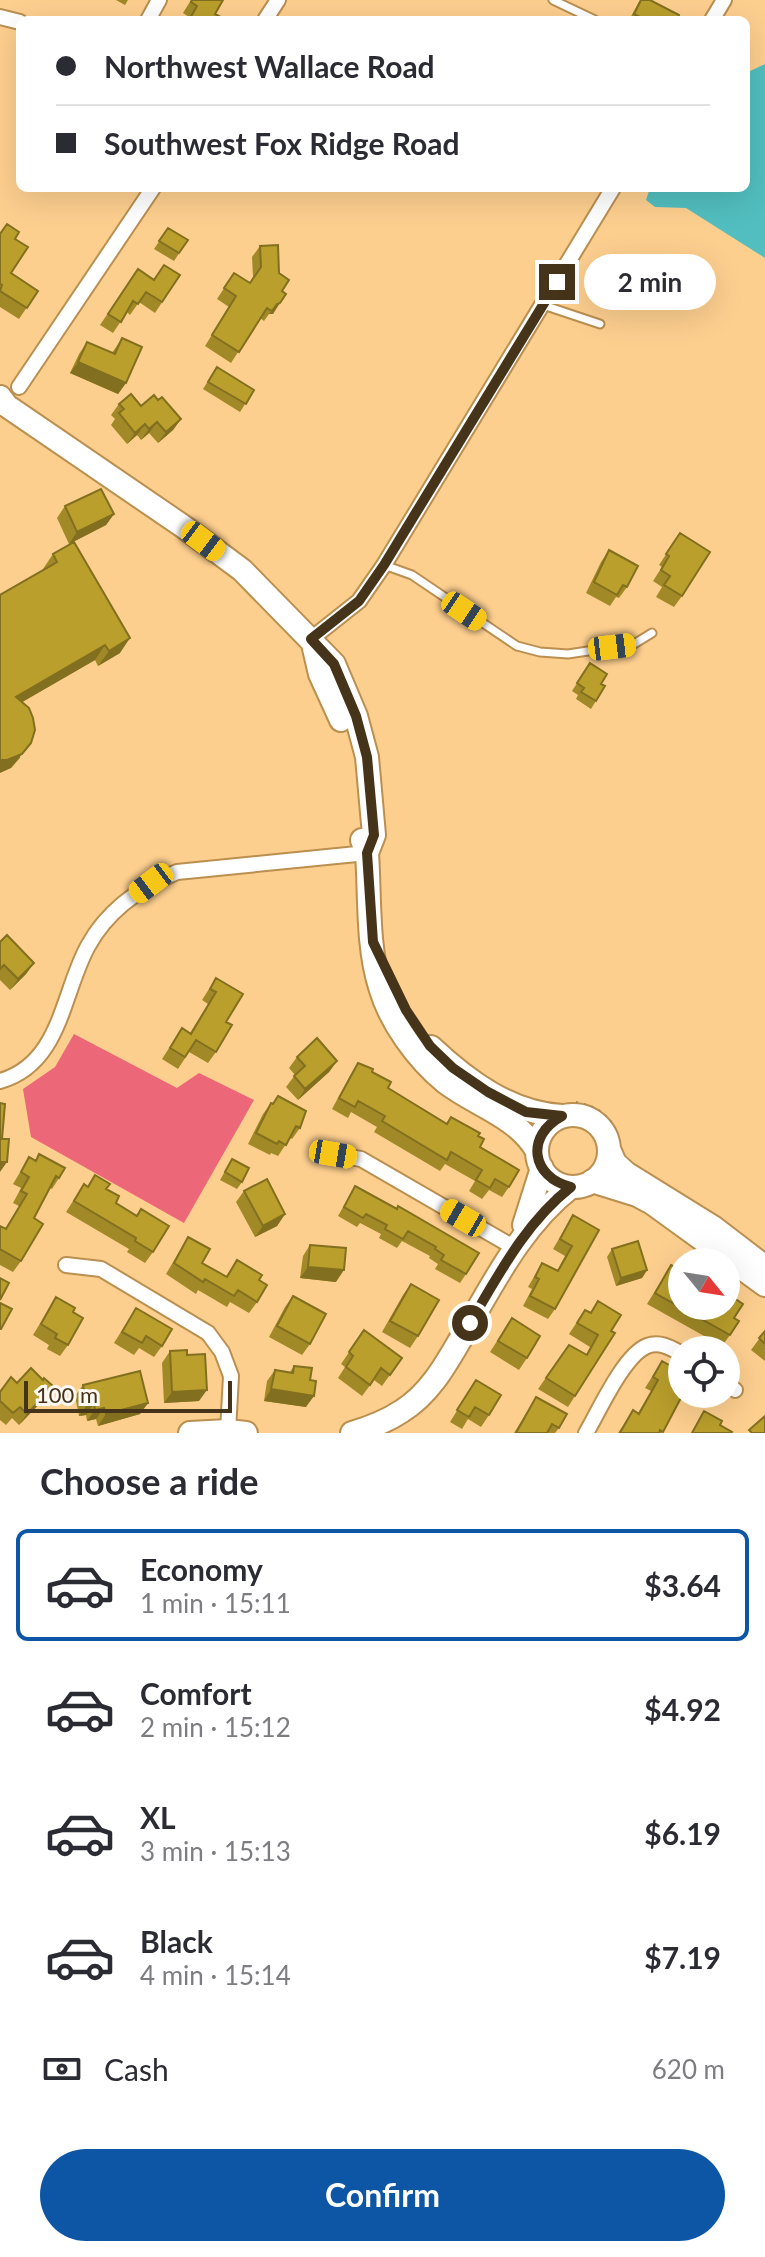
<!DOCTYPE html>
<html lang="en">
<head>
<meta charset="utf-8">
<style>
  body { margin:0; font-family:Lato,sans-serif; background:#f7f7f7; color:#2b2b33; height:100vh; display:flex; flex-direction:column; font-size:30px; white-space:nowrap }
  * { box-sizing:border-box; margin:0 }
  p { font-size:26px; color:#7c7c81 }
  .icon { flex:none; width:44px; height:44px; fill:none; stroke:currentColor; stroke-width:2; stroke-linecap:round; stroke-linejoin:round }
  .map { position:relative; height:1433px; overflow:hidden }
  .side { display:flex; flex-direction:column; background:#fff; flex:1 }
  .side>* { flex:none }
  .banner { position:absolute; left:16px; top:16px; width:734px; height:176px; border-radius:12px; box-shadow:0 8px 32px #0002; display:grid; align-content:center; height:176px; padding:0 40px; background:#fff }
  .needle { width:52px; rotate:120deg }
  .fabs { position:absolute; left:668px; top:1248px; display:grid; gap:16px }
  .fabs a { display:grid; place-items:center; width:72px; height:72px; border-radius:50%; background:#fff; box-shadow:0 8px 32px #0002; font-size:40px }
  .scale { position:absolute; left:24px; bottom:20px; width:208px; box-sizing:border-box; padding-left:8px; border:4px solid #46341a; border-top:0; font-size:22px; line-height:28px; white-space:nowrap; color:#46341a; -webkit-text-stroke:6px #fcf8f2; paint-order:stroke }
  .end { position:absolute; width:36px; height:36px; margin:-18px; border:10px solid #46341a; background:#fff; box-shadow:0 0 0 4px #fff }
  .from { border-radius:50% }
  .bubble { position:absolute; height:56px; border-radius:28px; background:#fff; box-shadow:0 8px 32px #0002; font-size:26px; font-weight:700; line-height:56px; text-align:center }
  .car { position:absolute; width:24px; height:48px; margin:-24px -12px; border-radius:10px; box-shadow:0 0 6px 2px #0007; background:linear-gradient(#f5c518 24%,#345 0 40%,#f5c518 0 76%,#345 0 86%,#f5c518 0) }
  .banner b { display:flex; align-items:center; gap:28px; height:76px; font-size:30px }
  .banner b+b { border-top:2px solid #e1e1e2 }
  .banner i { width:20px; height:20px; background:#2b2b33 }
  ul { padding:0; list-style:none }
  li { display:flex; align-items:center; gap:24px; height:112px; margin:0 16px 12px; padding:0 24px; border:4px solid transparent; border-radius:12px }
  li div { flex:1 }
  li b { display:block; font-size:30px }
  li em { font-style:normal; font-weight:700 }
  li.active { border-color:#0d56a5 }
  li>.icon { width:72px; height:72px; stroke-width:1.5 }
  h2 { padding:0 40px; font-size:36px; line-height:96px }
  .pay { display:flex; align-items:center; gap:20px; height:88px; padding:0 40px; font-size:30px }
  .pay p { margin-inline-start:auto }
  .button { display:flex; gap:16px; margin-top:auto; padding:16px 40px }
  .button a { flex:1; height:92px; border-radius:48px; background:#0d56a5; color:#fff; font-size:32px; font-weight:700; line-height:92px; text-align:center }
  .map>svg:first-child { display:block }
  .forest { fill:#ec6777 }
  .water { fill:#52bebf }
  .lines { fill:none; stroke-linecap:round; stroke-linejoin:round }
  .lane-casing { stroke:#ba8f50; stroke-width:11 }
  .street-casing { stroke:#ba8f50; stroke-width:18 }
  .secondary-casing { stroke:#ba8f50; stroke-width:26 }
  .path { stroke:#a88759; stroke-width:2; stroke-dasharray:2 6; stroke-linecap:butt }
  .lane { stroke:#fff; stroke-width:7 }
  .street { stroke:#fff; stroke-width:14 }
  .secondary { stroke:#fff; stroke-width:22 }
  .wall { fill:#a08926 }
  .shaded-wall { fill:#826f1f }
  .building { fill:#ba9f2c; stroke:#826f1f; stroke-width:2 }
  .route { stroke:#46341a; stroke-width:10 }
</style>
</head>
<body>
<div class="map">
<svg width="765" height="1433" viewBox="0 0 765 1433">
  <rect width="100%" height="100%" fill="#fdcf8f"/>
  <path class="forest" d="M74,1034L177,1088L199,1073L254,1100L184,1223L31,1137L23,1089L55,1067Z"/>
  <path class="water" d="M765,64V258L686,208L655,207L646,200L650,188H746V73Z"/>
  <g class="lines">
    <g class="lane-casing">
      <path id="lane" d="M553,0L595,20
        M543,305L600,324
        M384,565L412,575L517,646L540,652L568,654L634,644L652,633"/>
    </g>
    <g class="street-casing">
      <path id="street" d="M0,17L20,22
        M148,20L159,0
        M265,20L278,0
        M712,20L724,0
        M19,387L153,188
        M311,639L359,601L384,565L613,188
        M0,1081C61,1064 62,993 88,946C107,911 141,887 177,872L367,853
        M333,1154L361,1159L515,1248
        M66,1265L101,1269L208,1333L222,1352L231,1376L228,1431
        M726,1383L735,1390
        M586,1433C599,1411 624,1355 647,1346C660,1341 671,1348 682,1354"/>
    </g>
    <g class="secondary-casing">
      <path id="secondary" d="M0,397L7,406L184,527L242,570L334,664L356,716L367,757L374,835L367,853
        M313,644L320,674L341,720
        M362,840L367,853C370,896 367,946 380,987C390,1022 417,1059 445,1082C476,1106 517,1116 537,1151
        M431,1047C468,1082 511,1113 562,1116
        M537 1151a36 36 0 1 1 72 0a36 36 0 1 1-72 0Z
        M609,1149L615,1163L626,1173L713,1227L765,1267
        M592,1181L637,1195L652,1203L765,1285
        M524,1225L542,1168
        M190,1433L228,1431L246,1433
        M352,1433C369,1428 387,1421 402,1411C431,1393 447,1362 463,1335C494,1282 522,1225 571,1187"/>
    </g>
    <path class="path" d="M576,1102C596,1106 609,1114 617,1133"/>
    <use href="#lane" class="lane"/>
    <use href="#street" class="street"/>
    <use href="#secondary" class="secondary"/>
  </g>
  <path class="wall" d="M116,0H128L125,5Z
    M191,0H223L215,14L226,20H188L189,17L183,13Z
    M640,0H650L677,20H629Z
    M168,228L188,240L174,261L154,249Z
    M0,233L15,239L11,273L38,291L19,319L0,307Z
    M260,246L279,273L282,291L273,314H269L264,321L260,318L231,363L205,346L229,307L217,299L234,273L250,283L253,277L252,257Z
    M138,269L154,279L180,275L155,313L139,302L130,315L127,312L113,333L100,325Z
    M122,338L126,383L118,394L70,373L79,354L87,342L112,353Z
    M217,367L254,390L240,412L203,389Z
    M158,400L181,419L173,430L158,443L149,433L141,440L137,435L127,444L111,425L115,419L111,415L119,404L141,406Z
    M65,506L114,514L106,525L69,544L57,518Z
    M680,533L682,596L674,607L656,597L662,587L653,581L662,567L659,565Z
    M609,550L627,587L619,598L616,597L610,606L586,593L601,562Z
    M53,554L120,653L98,666L95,660L22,702L20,758L11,768L43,569Z
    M590,663L601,684L605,686L591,709L576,699L578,695L572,691Z
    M0,942L34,963L26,974L10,990L0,980Z
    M216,978L226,1022L216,1052L208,1063L189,1052L178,1069L162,1059L182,1028L190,1033L208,1004L202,1000Z
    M297,1057L337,1061L329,1072L298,1100L286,1087L295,1075L289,1068Z
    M358,1063L372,1072L388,1088L446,1124L451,1117L478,1136L480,1147L509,1187L502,1197L489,1190L482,1199L469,1191L475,1181L445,1164L440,1171L374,1132L377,1127L351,1112L348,1118L332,1109L351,1074Z
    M278,1096L300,1128L292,1139L290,1138L278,1156L271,1153L270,1155L248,1144L263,1114L271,1103L273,1104Z
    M39,1154L59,1178L52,1189L50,1188L34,1218L21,1261L13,1272L0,1265V1226L5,1229L19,1206L13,1203L21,1188L13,1184L22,1169L29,1157L35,1160Z
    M232,1159L242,1182L237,1189L220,1180Z
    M95,1175L153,1252L145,1263L127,1252L129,1249L66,1212L84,1184L87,1187Z
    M355,1186L397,1209L466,1274L460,1283L435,1269L438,1264L429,1258L430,1256L402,1241L397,1248L379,1238L381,1234L360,1223L357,1227L338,1216Z
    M244,1191L285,1214L277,1226L255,1237L236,1202Z
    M573,1215L599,1230L555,1309L548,1319L523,1306L532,1289L528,1287L542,1263L557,1271L565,1256L553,1249Z
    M188,1237L202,1263L226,1276L237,1260L259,1280L257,1302L249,1313L230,1302L227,1307L198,1290L196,1294L166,1274Z
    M310,1245L336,1282L300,1278L303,1256Z
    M612,1249L647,1270L642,1278L616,1286L607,1257Z
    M671,1265L682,1306L734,1318L730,1335L722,1346L647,1304Z
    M411,1284L418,1336L410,1348L382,1332L403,1295Z
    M293,1296L310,1344L302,1355L269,1337L285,1307Z
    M56,1297L73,1312L68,1345L60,1356L47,1349L49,1345L33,1335Z
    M598,1301L621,1315L575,1396L568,1407L538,1389L569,1345L586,1355L590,1347L569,1334L585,1310L590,1313Z
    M136,1308L162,1346L154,1357L139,1348L134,1355L114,1343Z
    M512,1318L527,1358L519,1370L490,1352Z
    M364,1330L402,1358L382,1386L374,1380L362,1396L338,1378L345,1367L341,1364Z
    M765,1331V1361L751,1350Z
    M170,1351L187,1355L199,1401L164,1403L162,1363Z
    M662,1361L677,1380L683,1394L662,1433H618L633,1410L638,1413L651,1391L645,1388Z
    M294,1366L306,1407L264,1401L267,1381L275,1370L290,1372Z
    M476,1380L489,1415L481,1427L468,1419L462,1429L450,1422Z
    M17,1383L45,1398L19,1425L12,1418L6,1425L0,1420V1392Z
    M83,1385L148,1403L140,1414L98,1426L96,1419L87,1421L86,1415L79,1416L75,1396Z
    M536,1397L559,1428L555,1433H514Z"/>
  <path class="shaded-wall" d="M280,303L273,314H269L277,304Z
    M78,362L126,383L118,394L70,373Z
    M181,419L173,430L158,443L166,432Z
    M157,422L149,433L141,440L149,429Z
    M145,424L137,435L127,444L135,433Z
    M114,514L106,525L69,544L77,532Z
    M130,638L120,653L98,666L109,651Z
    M105,645L95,660L5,712L16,697Z
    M31,743L11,768L0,773V760Z
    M34,963L26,974L10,990L18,979Z
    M337,1061L329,1072L298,1100L305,1089Z
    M0,1162H7L0,1172Z
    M285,1214L277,1226L255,1237L263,1226Z
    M308,1267L344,1270L336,1282L300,1278Z
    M647,1270L642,1278L616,1286L621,1278Z
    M53,1386L45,1398L19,1425L27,1414Z
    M271,1389L314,1396L306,1407L264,1401Z
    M207,1390L199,1401L164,1403L172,1392Z
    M94,1403L86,1415L79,1416L87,1405Z
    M148,1403L140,1414L98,1426L106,1414Z
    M104,1408L96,1419L87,1421L95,1410Z"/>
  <path class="building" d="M192,0H223L215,14L226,20H189L197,6L191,2Z
    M641,0H650L679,15L677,20H645L634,14Z
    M7,224L19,232L15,239L28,247L11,273L38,291L27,308L0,291L2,285L0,284V234Z
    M168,228L188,240L179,253L159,241Z
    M278,245L279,273L289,280L282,291L286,294L280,303L277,304L272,311L267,308L239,352L212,335L236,296L224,288L234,273L250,283L261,267L260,246Z
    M164,265L180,275L162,302L146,292L138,304L133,301L121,322L108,314L138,269L154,280Z
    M122,338L142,347L126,383L78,362L87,342L115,354Z
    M217,367L254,390L246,404L208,382Z
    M131,394L141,406L154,395L158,400L162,397L181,419L166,432L157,422L149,429L145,424L135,433L119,413L124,409L119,404Z
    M101,489L114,514L77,532L65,506Z
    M680,533L710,552L682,596L664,585L670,576L661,570L669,556L666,554Z
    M74,542L130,638L109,651L105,645L16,697L29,708L33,718L35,730L31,743L22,754L7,760H0V595L57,562L53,554Z
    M609,550L638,566L627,587L623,585L617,595L594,582Z
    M590,663L607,674L601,684L605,686L596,701L581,692L584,688L577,683Z
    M7,935L34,963L18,979L4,965L0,969V942Z
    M216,978L243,994L226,1022L232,1025L216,1052L196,1040L185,1057L170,1048L182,1028L191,1034L216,992L210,989Z
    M317,1038L337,1061L305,1089L294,1076L305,1066L297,1057Z
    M358,1063L373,1069L372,1072L391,1082L388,1088L447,1124L451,1117L480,1133L478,1136L484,1139L480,1147L519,1170L509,1187L495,1179L490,1188L476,1180L482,1170L451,1152L447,1160L382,1121L385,1116L358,1101L355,1107L339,1098Z
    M278,1096L306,1111L300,1128L296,1126L286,1145L279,1141L277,1144L256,1133L271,1103L273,1104Z
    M0,1103L5,1104L2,1139H9L7,1162H0Z
    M39,1154L65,1168L59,1178L56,1176L34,1218L43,1224L21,1261L0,1249V1226L6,1229L27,1194L21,1191L29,1177L21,1172L29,1157L36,1161Z
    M232,1159L249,1168L242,1182L225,1172Z
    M95,1175L110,1184L106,1189L119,1196L116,1203L137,1216L141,1209L169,1226L153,1252L135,1241L136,1238L74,1201L84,1184L88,1187Z
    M267,1179L285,1214L263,1226L244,1191Z
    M355,1186L397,1209L398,1206L479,1253L466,1274L441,1260L444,1255L435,1249L436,1247L408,1231L403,1239L385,1229L387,1225L366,1214L363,1218L344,1207Z
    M573,1215L599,1230L555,1309L530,1296L539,1279L535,1277L542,1263L558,1271L572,1246L560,1239Z
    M188,1237L210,1249L202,1263L227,1277L237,1260L262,1275L259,1280L267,1285L257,1302L238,1290L234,1296L205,1279L203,1282L174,1263Z
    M638,1241L647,1270L621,1278L612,1249Z
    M310,1245L346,1248L344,1270L308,1267Z
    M671,1265L682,1271V1306H726V1289L735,1295L734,1298L743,1304L734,1318L739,1321L730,1335L655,1293Z
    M0,1278L9,1283L0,1300Z
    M411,1284L439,1300L418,1336L390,1321Z
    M293,1296L326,1314L310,1344L277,1326Z
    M56,1297L75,1308L73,1312L83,1318L68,1345L55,1338L57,1334L41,1324Z
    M598,1301L621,1315L611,1331L615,1333L575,1396L546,1378L569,1345L587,1355L598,1335L577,1323L585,1310L591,1313Z
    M0,1303L12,1309L1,1329H0Z
    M136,1308L172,1329L162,1346L146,1336L142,1343L122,1332Z
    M512,1318L540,1336L527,1358L498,1341Z
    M364,1330L402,1358L390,1375L381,1368L370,1385L346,1367L353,1356L349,1352Z
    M765,1331V1344L759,1338Z
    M187,1350V1355L205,1354L207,1390L172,1392L170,1351Z
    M662,1361L681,1372L677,1380L682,1382V1394H683L663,1432L660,1430L659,1433H620L633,1410L639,1414L658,1380L653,1377Z
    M294,1366L312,1368L310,1380L316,1381L314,1396L271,1389L275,1370L293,1373Z
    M31,1368L43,1380L44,1378L53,1386L27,1414L20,1407L13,1413L0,1401V1392L11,1377L17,1383Z
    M140,1371L148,1403L106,1414L104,1408L95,1410L94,1403L87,1405L83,1385Z
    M476,1380L501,1395L489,1415L475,1407L469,1417L457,1410Z
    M536,1397L567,1414L559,1428L552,1424L547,1433H516Z
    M704,1411L722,1421L720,1425L732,1432L731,1433H692Z
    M765,1416V1433H752L749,1430Z"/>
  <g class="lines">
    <path class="route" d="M470,1323C499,1274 526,1222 571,1187C531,1177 525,1136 562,1116L526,1112L488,1092L453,1068L430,1046L406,1010L373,942L367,853L374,835L367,757L356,716L334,664L311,639L359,601L384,565L557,282"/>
  </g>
</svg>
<div class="fabs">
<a><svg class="needle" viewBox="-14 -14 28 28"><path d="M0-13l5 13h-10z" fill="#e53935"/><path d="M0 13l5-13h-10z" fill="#7c7c81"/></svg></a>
<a><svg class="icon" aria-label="locate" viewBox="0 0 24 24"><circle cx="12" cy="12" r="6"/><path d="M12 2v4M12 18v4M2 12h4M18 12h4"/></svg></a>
</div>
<div class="scale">100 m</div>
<i class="end from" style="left:470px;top:1323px"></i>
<i class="end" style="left:557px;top:282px"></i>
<div class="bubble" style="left:584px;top:254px;width:132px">2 min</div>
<i class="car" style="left:203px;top:541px;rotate:127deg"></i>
<i class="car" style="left:464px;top:611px;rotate:124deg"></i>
<i class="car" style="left:612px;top:647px;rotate:83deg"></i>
<i class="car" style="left:151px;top:883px;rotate:233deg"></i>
<i class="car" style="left:333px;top:1154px;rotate:100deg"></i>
<i class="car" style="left:463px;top:1218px;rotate:300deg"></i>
<div class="banner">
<b><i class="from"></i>Northwest Wallace Road</b>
<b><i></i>Southwest Fox Ridge Road</b>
</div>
</div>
<section class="side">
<h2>Choose a ride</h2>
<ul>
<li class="active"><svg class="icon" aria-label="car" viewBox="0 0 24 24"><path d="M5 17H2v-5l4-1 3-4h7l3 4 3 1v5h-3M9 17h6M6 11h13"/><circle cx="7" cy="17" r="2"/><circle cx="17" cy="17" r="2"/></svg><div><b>Economy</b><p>1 min · 15:11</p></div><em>$3.64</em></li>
<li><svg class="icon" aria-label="car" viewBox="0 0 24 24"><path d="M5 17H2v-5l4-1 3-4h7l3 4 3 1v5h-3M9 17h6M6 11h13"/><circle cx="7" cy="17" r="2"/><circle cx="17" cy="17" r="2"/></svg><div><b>Comfort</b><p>2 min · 15:12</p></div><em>$4.92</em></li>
<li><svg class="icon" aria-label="car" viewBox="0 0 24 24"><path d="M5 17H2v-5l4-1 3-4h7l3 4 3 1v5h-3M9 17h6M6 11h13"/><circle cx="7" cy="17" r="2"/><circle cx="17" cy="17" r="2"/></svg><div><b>XL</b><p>3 min · 15:13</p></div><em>$6.19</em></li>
<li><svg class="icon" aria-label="car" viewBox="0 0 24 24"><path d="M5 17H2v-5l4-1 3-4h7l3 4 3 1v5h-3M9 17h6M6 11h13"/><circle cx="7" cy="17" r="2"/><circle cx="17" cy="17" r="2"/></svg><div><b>Black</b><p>4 min · 15:14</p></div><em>$7.19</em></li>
</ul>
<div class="pay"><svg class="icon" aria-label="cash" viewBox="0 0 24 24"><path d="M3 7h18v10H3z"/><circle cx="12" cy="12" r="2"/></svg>Cash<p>620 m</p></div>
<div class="button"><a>Confirm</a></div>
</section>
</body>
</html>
